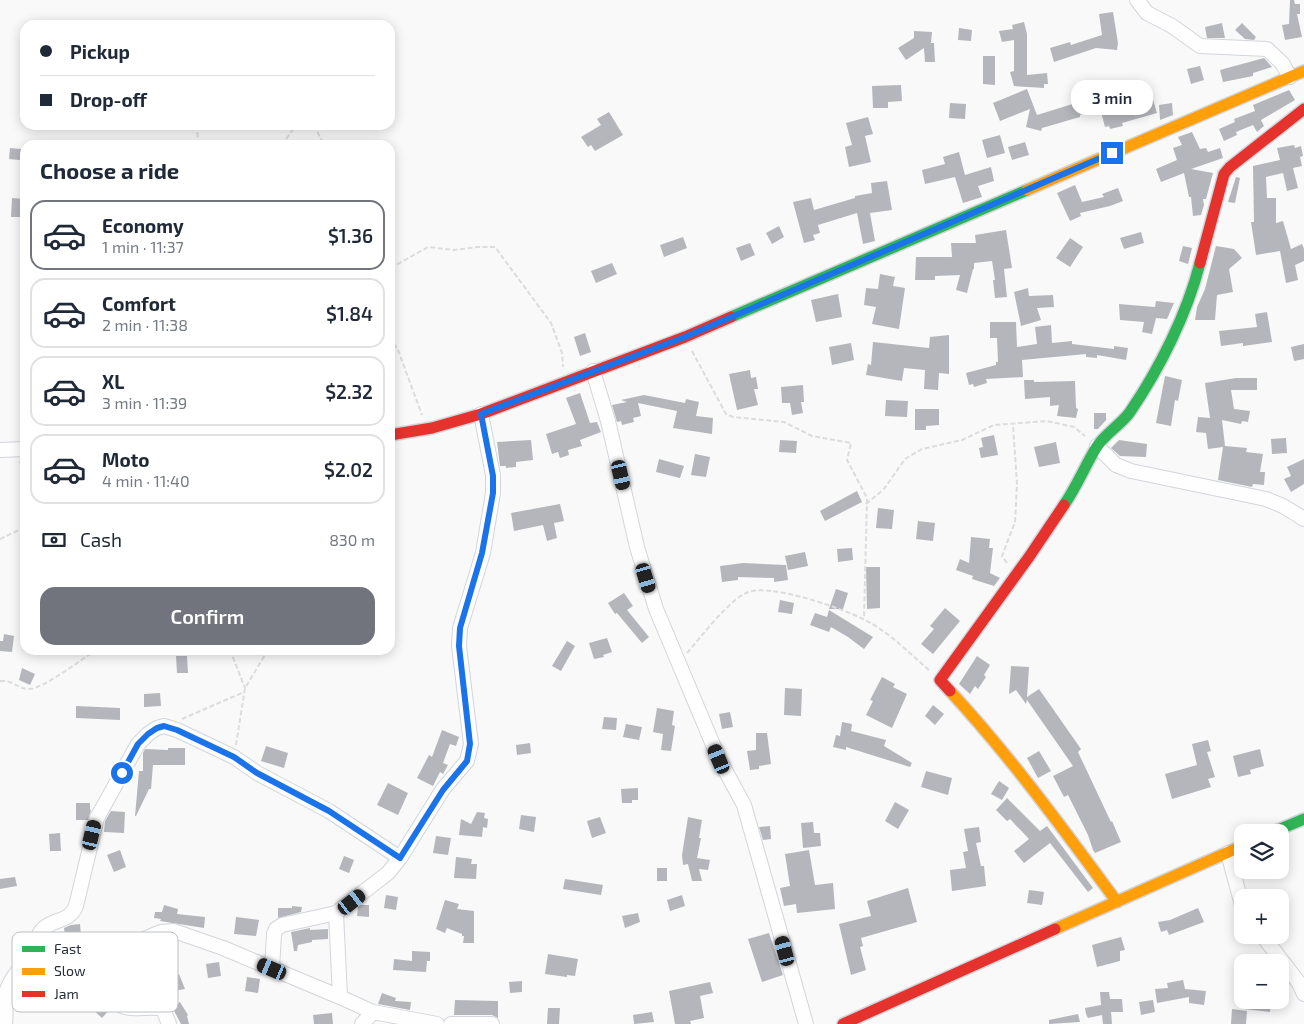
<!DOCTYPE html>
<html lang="en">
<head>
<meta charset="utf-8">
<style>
  body { margin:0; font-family:"Exo 2",sans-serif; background:#f6f6f7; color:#1f2937; height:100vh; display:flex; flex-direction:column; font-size:19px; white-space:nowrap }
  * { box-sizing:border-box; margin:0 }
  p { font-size:16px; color:#747a83 }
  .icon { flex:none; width:28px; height:28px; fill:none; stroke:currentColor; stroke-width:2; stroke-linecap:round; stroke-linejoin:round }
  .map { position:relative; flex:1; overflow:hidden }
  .panel { position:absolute; left:20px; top:140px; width:375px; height:515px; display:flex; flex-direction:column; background:#fff; border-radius:15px; box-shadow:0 2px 12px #0003 }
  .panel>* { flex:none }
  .banner { position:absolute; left:20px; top:20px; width:375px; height:110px; border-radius:15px; box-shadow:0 2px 12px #0003; display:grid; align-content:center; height:110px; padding:0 20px; background:#fff }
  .fabs { position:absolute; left:1234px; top:824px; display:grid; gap:10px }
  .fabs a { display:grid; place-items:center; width:55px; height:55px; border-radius:10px; background:#fff; box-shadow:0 2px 12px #0003; font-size:25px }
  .end { position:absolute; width:22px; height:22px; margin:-11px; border:6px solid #1a73e8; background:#fff; box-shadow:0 0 0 2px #fff }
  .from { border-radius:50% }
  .bubble { position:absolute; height:35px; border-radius:15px; background:#fff; box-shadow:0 2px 12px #0003; font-size:16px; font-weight:600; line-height:35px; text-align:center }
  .car { position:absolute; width:15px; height:30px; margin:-15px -8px; border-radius:6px; box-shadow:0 0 4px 1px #0007; background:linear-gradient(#222 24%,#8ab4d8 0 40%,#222 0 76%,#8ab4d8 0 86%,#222 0) }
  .banner b { display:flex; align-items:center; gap:18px; height:48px; font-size:19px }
  .banner b+b { border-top:1px solid #e0e1e3 }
  .banner i { width:12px; height:12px; background:#1f2937 }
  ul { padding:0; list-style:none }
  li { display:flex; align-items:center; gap:15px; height:70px; margin:0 10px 8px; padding:0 10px; border:2px solid #e0e1e3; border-radius:15px }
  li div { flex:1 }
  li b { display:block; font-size:19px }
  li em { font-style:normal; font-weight:600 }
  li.current { border-color:#71747d }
  li>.icon { width:45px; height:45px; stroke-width:1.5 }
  h2 { padding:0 20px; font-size:22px; line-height:60px }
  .pay { display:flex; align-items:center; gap:12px; height:55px; padding:0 20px; font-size:19px }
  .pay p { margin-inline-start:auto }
  .button { display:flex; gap:10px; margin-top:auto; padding:10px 20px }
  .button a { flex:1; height:58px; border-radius:15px; background:#71747d; color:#fff; font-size:20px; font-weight:600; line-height:58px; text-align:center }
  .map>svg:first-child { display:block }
  .building { fill:#b4b6bc }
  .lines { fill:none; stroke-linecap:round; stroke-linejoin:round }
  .street-casing { stroke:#d2d5db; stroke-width:16 }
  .fast-casing { stroke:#d2d5db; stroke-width:14 }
  .slow-casing { stroke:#d2d5db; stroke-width:14 }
  .jam-casing { stroke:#d2d5db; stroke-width:14 }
  .path { stroke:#dbdcdd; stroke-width:2; stroke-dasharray:5 2.5; stroke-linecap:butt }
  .street { stroke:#fefefe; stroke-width:14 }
  .fast { stroke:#30b455; stroke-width:11 }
  .slow { stroke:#ff9f0a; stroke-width:11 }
  .jam { stroke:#e5322d; stroke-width:11 }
  .route { stroke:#1a73e8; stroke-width:6 }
  .key { fill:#fff; stroke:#bec0c4; stroke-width:1 }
  .key-label { font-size:14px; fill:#282d3a }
</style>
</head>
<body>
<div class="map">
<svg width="1304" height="1024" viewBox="0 0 1304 1024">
  <rect width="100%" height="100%" fill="#f9f9f9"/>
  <path class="building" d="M1290,0H1294L1295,4H1300V14H1297L1302,37L1285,40L1282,25L1289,24Z
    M1113,12L1118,43L1117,50L1096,48L1054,62L1050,48L1070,42L1071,45L1102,35L1099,14Z
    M1024,22L1027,34V75L1047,73L1048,84H1044V88L1014,86L1010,72L1014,71V40L1002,42L999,31L1013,29L1012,25Z
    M1222,23L1225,38H1207L1205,27Z
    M1242,23L1256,37L1254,40L1245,39L1235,30Z
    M959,28L972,30L971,41L958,40Z
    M914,31L932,32L931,43H934L935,62H925L924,48L906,60L898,48L914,38Z
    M983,56H995V85L983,84Z
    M1264,58L1272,67L1253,73V76L1223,82L1220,70Z
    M1200,66L1204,80L1191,84L1187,69Z
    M901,85L902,101L888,102V108H873L872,86Z
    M1027,89L1037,115L1079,102L1076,93L1085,89L1089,100L1124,92L1128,103L1152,96L1157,113L1122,123L1123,126L1110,129L1109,126L1105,127L1100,108L1080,115V117L1042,128L1041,131L1026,127L1030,109L1000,121L993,103Z
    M1289,90L1295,100L1261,120L1264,126L1257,132L1253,125L1236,132L1237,135L1224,141L1219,129L1235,122L1234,119L1255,111L1253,105Z
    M950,103L966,104L965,119L949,118Z
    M1172,103L1173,115L1160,120L1159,105Z
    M609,112L623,135L595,151L591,145L588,147L581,137L601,125L597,119Z
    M868,117L873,134L865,136L871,162L849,167L845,147L852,145L846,123Z
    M1192,132L1200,149L1206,148L1208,152L1220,148L1223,158L1191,169L1213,173L1206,199H1203L1204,205L1201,215L1193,216L1191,197H1189L1184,173L1161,182L1156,169L1177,160L1173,148L1182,145L1178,137Z
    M1000,135L1005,153L987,158L982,140Z
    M1025,142L1029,155L1012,160L1008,147Z
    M1294,145L1295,148L1301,146L1303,156L1300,157L1302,166L1293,168L1298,188L1287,191L1283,173L1266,177L1267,198H1276V223L1283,221L1291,249L1302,244L1304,249V261L1295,265L1298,280L1286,283L1280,251L1256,255L1251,222H1254L1253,166L1280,160L1277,148Z
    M10,148L21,149L20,160L9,159Z
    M959,152L965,175L991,167L994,181L978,186L982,197L963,203L955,177L925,184L922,170L945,164L943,157Z
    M1236,177L1240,178L1235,203L1228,202Z
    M887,181L892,210L870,213L875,241L863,244L857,213L818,225L820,233L813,235L815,240L804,243L793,202L811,198L814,210L855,198V196L872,193L871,183Z
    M1075,185L1082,202L1104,197L1102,194L1118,188L1123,201L1110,206L1080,213L1081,216L1070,221L1057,193Z
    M12,198L25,199V217H11Z
    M779,226L784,237L772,244L766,233Z
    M1006,230L1012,268L1004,269L1007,297L995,298L993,280H995L992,261L974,263V269H973L967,293L956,290L960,275L935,276V280H915L916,257H952L951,243H976L975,235Z
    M1141,232L1144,243L1124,249L1120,238Z
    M683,237L687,248L664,257L660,245Z
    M1070,238L1083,247L1070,267L1056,258Z
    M750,243L755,255L741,261L736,248Z
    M1183,246L1192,248L1188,264L1179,261Z
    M1216,246L1234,249L1242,258L1229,269L1233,292L1217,295L1215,320H1195L1197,307L1205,289Z
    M612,263L617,274L596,283L591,271Z
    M880,274L895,277L893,286L905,288L899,329L872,324L876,307L864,305L866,288L878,289Z
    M1028,288L1029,296L1053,295L1054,307L1037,308L1041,320L1021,326L1014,292Z
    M838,294L842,317L816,322L811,300Z
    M1156,301L1174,303L1167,319L1156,318L1152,334L1142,332L1144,322L1120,320L1119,304L1155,307Z
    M1267,312L1272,342L1243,346V343L1221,346L1219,331L1257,327L1255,314Z
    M990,322H1016L1017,347L1037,344L1035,327L1051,325L1052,343L1072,341V344L1114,349V346L1128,348L1126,360L1097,355V358L1086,357V354L1022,360L1023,377L986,379L987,383L974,387L973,384L969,385L966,373L996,365V362H998L997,338H990Z
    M585,333L591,352L580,356L574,337Z
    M949,335V374L939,373L938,390L924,389L925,370L904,368L902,381L866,375L868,364L871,365L873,342L929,348L930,337Z
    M851,343L854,360L832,365L829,347Z
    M1304,344V359L1294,361L1291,347Z
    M750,370L751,378L756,377L758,389H754L758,405L737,410L729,374Z
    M1165,376L1182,380L1178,401L1175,400L1171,426L1156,423Z
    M1236,378H1257V390H1231L1234,409L1250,411L1248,422L1242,421L1241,424L1222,420L1225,446L1247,448L1246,452L1263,454L1260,472H1265L1264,485L1253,484L1252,487L1218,480L1223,447L1208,449L1206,433L1196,432L1198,417L1210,418L1205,383Z
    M1024,380H1034V382L1075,381L1076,408L1078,409L1076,418L1057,416L1059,405L1050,406V397L1025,399Z
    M803,385L804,402H801L803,413L792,415L790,403H782L781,387Z
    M580,393L590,423L597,422L601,432L580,440L582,446L568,450L569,455L560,458L558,452L552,454L546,434L576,424L566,398Z
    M644,395L685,403L686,399L699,402L696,416L713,418L712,434L673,428L677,411L638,403L641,416L633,418L634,422L622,425L621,421L617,422L612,405L627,402L621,400Z
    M886,400L908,401L907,417L885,416Z
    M915,409H939V425L926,426V430H915Z
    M1094,413H1106V419H1107L1098,429H1094Z
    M994,435L998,455L981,458L979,448L983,447L981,438Z
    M1286,438L1287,453L1272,454L1271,439Z
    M531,440L533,460L516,462V467L506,468V466H500L497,442Z
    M780,440L797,441L796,453L779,452Z
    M1119,440L1147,444L1146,457L1120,456L1111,448Z
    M1056,442L1060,463L1039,467L1034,447Z
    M695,454L710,457L706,477L691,475Z
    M659,459L684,466L680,478L656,472Z
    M1304,459V484L1291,492L1284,479L1291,476L1287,467Z
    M857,491L862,502L825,521L820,511Z
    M560,504L564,521L554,523L557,538L547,541L543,525L514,531L511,513Z
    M878,508L894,510L892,529L876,528Z
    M918,521L935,523L933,541L916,539Z
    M971,537L990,539L989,548H993L990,573L1000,578L994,586L972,579L973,576L956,570L960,559L969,563Z
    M852,548L853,560L838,562L837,549Z
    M805,552L808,566L788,570L785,556Z
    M743,563L786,565L788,580L774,582V578L738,577V580L722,582L720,566Z
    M866,567H880V608L867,609Z
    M836,589L848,593L843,609H829Z
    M624,593L633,606L627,610L649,637L642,643L617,613L615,614L608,603Z
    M780,600L794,603L792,614L778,612Z
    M945,608L960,621L933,654L921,644L934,629L930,626Z
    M829,610L873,637L864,649L848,637L831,627L829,632L810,625L815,613L827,617Z
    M4,634L14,636L12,652L0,651V641H3Z
    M607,638L612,652L603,655L604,657L594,659L589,643Z
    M567,641L575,646L561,671L552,666Z
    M176,656H187L188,673H177Z
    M977,656L990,665L984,675L986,677L978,689L975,686L970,694L959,684Z
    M1011,666L1029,667L1027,697L1039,689L1081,749L1078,752L1111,822L1112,821L1121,842L1095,853L1093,850L1088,835L1068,795L1064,797L1053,776L1073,766L1027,700L1026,704L1016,690L1009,694Z
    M22,668L35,674L30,685L19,680Z
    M882,677L895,684L893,687L907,694L892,728L866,715L873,701L870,700Z
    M785,688L802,689L801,716L784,715Z
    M160,693L161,706L144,707V694Z
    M933,705L944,714L935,725L925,716Z
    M76,706L120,708V720L76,718Z
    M657,708L674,711L672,725L675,726L671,751L661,750L663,734L653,732Z
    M730,712L733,727L722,729L719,714Z
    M604,717L617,718L616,730L602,729Z
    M842,722L852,724L851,731L886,740L884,746L912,763L910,767L846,747V750L833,747L836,735L840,736Z
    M626,724L642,727L639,740L623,737Z
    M442,730L459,737L456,746L450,744L443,763L448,765L443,774L440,772L433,786L417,778L429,755L432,757Z
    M756,733H767L771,764L759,766V769L750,770L747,751L756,750Z
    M1208,740L1211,751L1207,752L1215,777L1208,779L1211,787L1172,799L1165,774L1197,765L1192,744Z
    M530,743L531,753L517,755L516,745Z
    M266,746L288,753L284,768L261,761Z
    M168,748H185V765H153L151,789H149L136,816H135L139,771H143V753L145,749L168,750Z
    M1260,749L1264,766L1250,770L1251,774L1238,777L1233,756Z
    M1039,751L1051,771L1038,778L1027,758Z
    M926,771L952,778L948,795L921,787Z
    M999,781L1009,788L1002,800L991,794Z
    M388,783L408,793L398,815L377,805Z
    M638,788V800H632V803H622L621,789Z
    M1007,798L1040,831L1047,826L1093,888L1088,892L1050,843L1024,863L1014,851L1029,839L1010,819L1007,821L996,810Z
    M895,802L909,810L898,829L885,821Z
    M76,803H90V810H91L88,820H76Z
    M111,811L125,812L124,833L104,832L105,821Z
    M477,812L485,813L484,818L488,819L487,828L483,827L482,837L459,835L461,819L471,824Z
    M521,815L536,817L534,832L519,829Z
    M600,817L606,833L592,838L587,821Z
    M688,817L702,820L699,838H701L697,858L710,860L708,870L699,869L702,881H692L688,864L683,865L682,855Z
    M813,822L814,833H820L821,846L803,848L801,823Z
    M770,826L771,839L763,840L759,827Z
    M979,827L981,842L976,843L981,866H984L986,886L952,891L950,870L966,868L963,852L968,851L964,829Z
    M60,833L61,851H50L49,834Z
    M436,836L451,838L448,855L433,853Z
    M120,850L126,867L114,872L107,855Z
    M809,850L815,885L833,883L835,909L797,913L796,904L784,906L780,888L790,886L785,854Z
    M344,856L354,860L349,873L339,869Z
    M456,857L472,859L471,864H477L476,879L454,878Z
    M657,868H667V881H657Z
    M15,877L17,886L0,889V879Z
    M565,879L603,885L601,895L563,889Z
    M908,888L917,922L861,938L863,946L860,947L866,970L851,975L839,924L871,916L867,901Z
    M1029,890L1044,892L1042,905L1027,903Z
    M386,895L398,897L396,910L384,908Z
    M682,895L685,906L670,911L667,900Z
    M445,900L459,904L457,909L474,911V943H463L464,936H462V934L447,928L445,933L436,929Z
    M164,905L178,909L177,914L205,917L204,928L160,921L161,919L154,918L155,912H162Z
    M361,905H369V917L357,916L358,907Z
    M292,906L302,907L301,912L278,918V908H292Z
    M1198,908L1204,922L1169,935L1167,930L1161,932L1158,922L1170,920Z
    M638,913L640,922L625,928L622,916Z
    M236,917L259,920L256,936L234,934Z
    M80,924L81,935L65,937L64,928L71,925Z
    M310,928V930L328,929V939L312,940V942L298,945L297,951H294L291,932Z
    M769,933L783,975L762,982L748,939Z
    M1121,937L1125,950L1120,951V961L1097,967L1092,945Z
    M412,951L430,952V961H427L426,972L393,970L394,959L412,961Z
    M548,954L578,959L575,976L567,975V977L545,974Z
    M219,962L221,976L208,978L206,964Z
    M179,974L185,989L151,995L148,978L162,976L163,980Z
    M247,977L260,979L258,993L245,991Z
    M1183,980L1185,989L1206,991L1204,1005L1189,1003V997L1157,1003L1155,989L1168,988L1167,983Z
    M522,981V992L510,993L509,982Z
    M710,982L713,993L700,996L704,1018L690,1021L691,1024H675L669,991Z
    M1100,992H1109L1110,999H1122L1123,1012H1111L1112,1024H1103L1102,1015L1088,1018L1086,1014L1085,1008L1101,1005Z
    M382,993L396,998L395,1001L411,1002L410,1010L378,1004Z
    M102,997L110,1009L102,1018L91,1008Z
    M455,1000L498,1001V1018L492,1015H454Z
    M1153,1000L1155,1012L1141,1015L1139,1002Z
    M1239,1000L1271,1001L1270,1012L1244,1009Z
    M180,1002L188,1015L187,1016L189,1024H181L172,1007Z
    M548,1008H560L559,1024H547Z
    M1232,1009L1247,1011L1246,1024H1231Z
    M652,1012L654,1022L634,1024L633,1015Z
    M332,1013L333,1024H314L313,1015Z
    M1078,1014L1080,1022L1049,1024V1020Z"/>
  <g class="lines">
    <g class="street-casing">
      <path id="street" d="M1137,0L1147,13L1172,26L1200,46L1267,49L1282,63L1290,77
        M593,371L608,421L637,547L656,609L719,759L744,805L806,1024
        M1097,446L1116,465L1131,471L1266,499L1283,506L1304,519
        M0,450L25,449
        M1228,853L1242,905
        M1262,935L1299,983L1304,994
        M49,952L123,945L137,942L161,932L174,931L223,948L340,997L336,913
        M55,954C73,961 92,968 105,984C111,992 110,1001 120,1005C133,1012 149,1005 163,1009L169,1024
        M272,969L274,934L276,929L282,925L336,913L388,873L400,858L443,789L467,761L471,744L459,646L460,628L483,553L493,493V475L481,414
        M340,997L373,1012L437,1024
        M5,1024C6,1014 5,1003 6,993C10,977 23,967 31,954C35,946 36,936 43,929C54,918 69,923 76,906L97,818L138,744L148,734L157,728L164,726L177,730L234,757L257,773L329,811L400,858
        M362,1024L373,1012
        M451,1024H492"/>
    </g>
    <g class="fast-casing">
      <path id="fast" d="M731,317L1027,190
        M1064,505C1077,486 1085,466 1096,448C1104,434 1121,425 1130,412C1160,368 1187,314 1200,263
        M1273,832L1304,819"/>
    </g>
    <g class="slow-casing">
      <path id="slow" d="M1027,190L1304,71
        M950,691C1011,757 1064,830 1117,902
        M1055,929L1242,846"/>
    </g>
    <g class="jam-casing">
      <path id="jam" d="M1200,263L1224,174L1230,167L1304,109
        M390,435L432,428L481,414L685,337L731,317
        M950,691L940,680L1029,557L1064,505
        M843,1024L1055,929"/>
    </g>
    <path class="path" d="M196,125L199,145
      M314,125L324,145
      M282,145L296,125
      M390,265H396L428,247L454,250L478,247H495L551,323L562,353L563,367
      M390,337L398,350L422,415
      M692,351L726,414L733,417L784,422L812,436L851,443L847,460L867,498L864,619
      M19,462L25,466
      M866,504L884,489L905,459L922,449L962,440L994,425L1047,421L1074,427L1085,436
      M0,539L25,527
      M1007,563L1002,556L1015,522L1017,484L1013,425
      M230,650L245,688
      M687,653C702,636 727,602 746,593C768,582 841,608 863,619C888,631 908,652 929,670
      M0,681C15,680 17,689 29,689C43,689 82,659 96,650
      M182,719L244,692
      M236,745L245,688L268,650"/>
    <use href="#street" class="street"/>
    <use href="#fast" class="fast"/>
    <use href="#slow" class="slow"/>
    <use href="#jam" class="jam"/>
  </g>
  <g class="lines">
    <path class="route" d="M122,773L138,744L148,734L157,728L164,726L177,730L234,757L257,773L329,811L400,858L443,790L467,761L470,744L459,646L460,628L482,553L493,493V476L481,414L685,337L1112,153"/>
  </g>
  <rect x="12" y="932" width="166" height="80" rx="8" class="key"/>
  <rect x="22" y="946" width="23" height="6" fill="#30b455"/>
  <rect x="22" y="968" width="23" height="7" fill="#ff9f0a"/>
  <rect x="22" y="991" width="23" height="6" fill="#e5322d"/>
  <g class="key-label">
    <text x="54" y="954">Fast</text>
    <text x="54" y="976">Slow</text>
    <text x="54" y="999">Jam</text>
  </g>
</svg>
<div class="fabs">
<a><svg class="icon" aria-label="layers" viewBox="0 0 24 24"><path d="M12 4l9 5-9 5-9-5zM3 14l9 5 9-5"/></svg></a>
<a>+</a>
<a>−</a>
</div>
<i class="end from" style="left:122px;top:773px"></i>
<i class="end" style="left:1112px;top:153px"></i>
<div class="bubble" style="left:1071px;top:80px;width:82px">3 min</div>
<i class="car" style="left:621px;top:475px;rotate:167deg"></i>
<i class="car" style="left:646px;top:578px;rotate:163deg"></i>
<i class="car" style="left:719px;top:759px;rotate:337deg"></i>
<i class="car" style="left:92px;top:835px;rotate:13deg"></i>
<i class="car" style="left:352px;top:902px;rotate:52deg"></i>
<i class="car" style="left:785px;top:951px;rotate:345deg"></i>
<i class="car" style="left:272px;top:969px;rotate:293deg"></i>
<div class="banner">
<b><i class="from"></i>Pickup</b>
<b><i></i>Drop-off</b>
</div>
<section class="panel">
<h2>Choose a ride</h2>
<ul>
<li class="current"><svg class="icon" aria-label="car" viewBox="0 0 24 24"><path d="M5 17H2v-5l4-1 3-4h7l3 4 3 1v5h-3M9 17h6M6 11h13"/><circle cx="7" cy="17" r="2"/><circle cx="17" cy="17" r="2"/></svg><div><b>Economy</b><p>1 min · 11:37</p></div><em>$1.36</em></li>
<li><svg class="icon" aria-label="car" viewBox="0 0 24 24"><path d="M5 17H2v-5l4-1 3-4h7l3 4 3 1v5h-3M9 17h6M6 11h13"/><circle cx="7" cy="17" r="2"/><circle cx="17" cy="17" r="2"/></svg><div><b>Comfort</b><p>2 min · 11:38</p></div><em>$1.84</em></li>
<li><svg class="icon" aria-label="car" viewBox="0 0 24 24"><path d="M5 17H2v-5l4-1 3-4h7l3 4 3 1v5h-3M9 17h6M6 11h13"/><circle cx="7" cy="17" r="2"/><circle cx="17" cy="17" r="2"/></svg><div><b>XL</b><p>3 min · 11:39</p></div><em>$2.32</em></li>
<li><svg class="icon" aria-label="car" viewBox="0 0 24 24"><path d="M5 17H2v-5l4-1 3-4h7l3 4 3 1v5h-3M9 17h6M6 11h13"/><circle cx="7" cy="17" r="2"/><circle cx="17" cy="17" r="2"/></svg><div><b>Moto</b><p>4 min · 11:40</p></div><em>$2.02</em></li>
</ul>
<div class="pay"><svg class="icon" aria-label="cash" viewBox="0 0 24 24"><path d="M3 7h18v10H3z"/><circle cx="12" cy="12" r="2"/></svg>Cash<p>830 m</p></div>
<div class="button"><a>Confirm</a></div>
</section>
</div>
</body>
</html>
